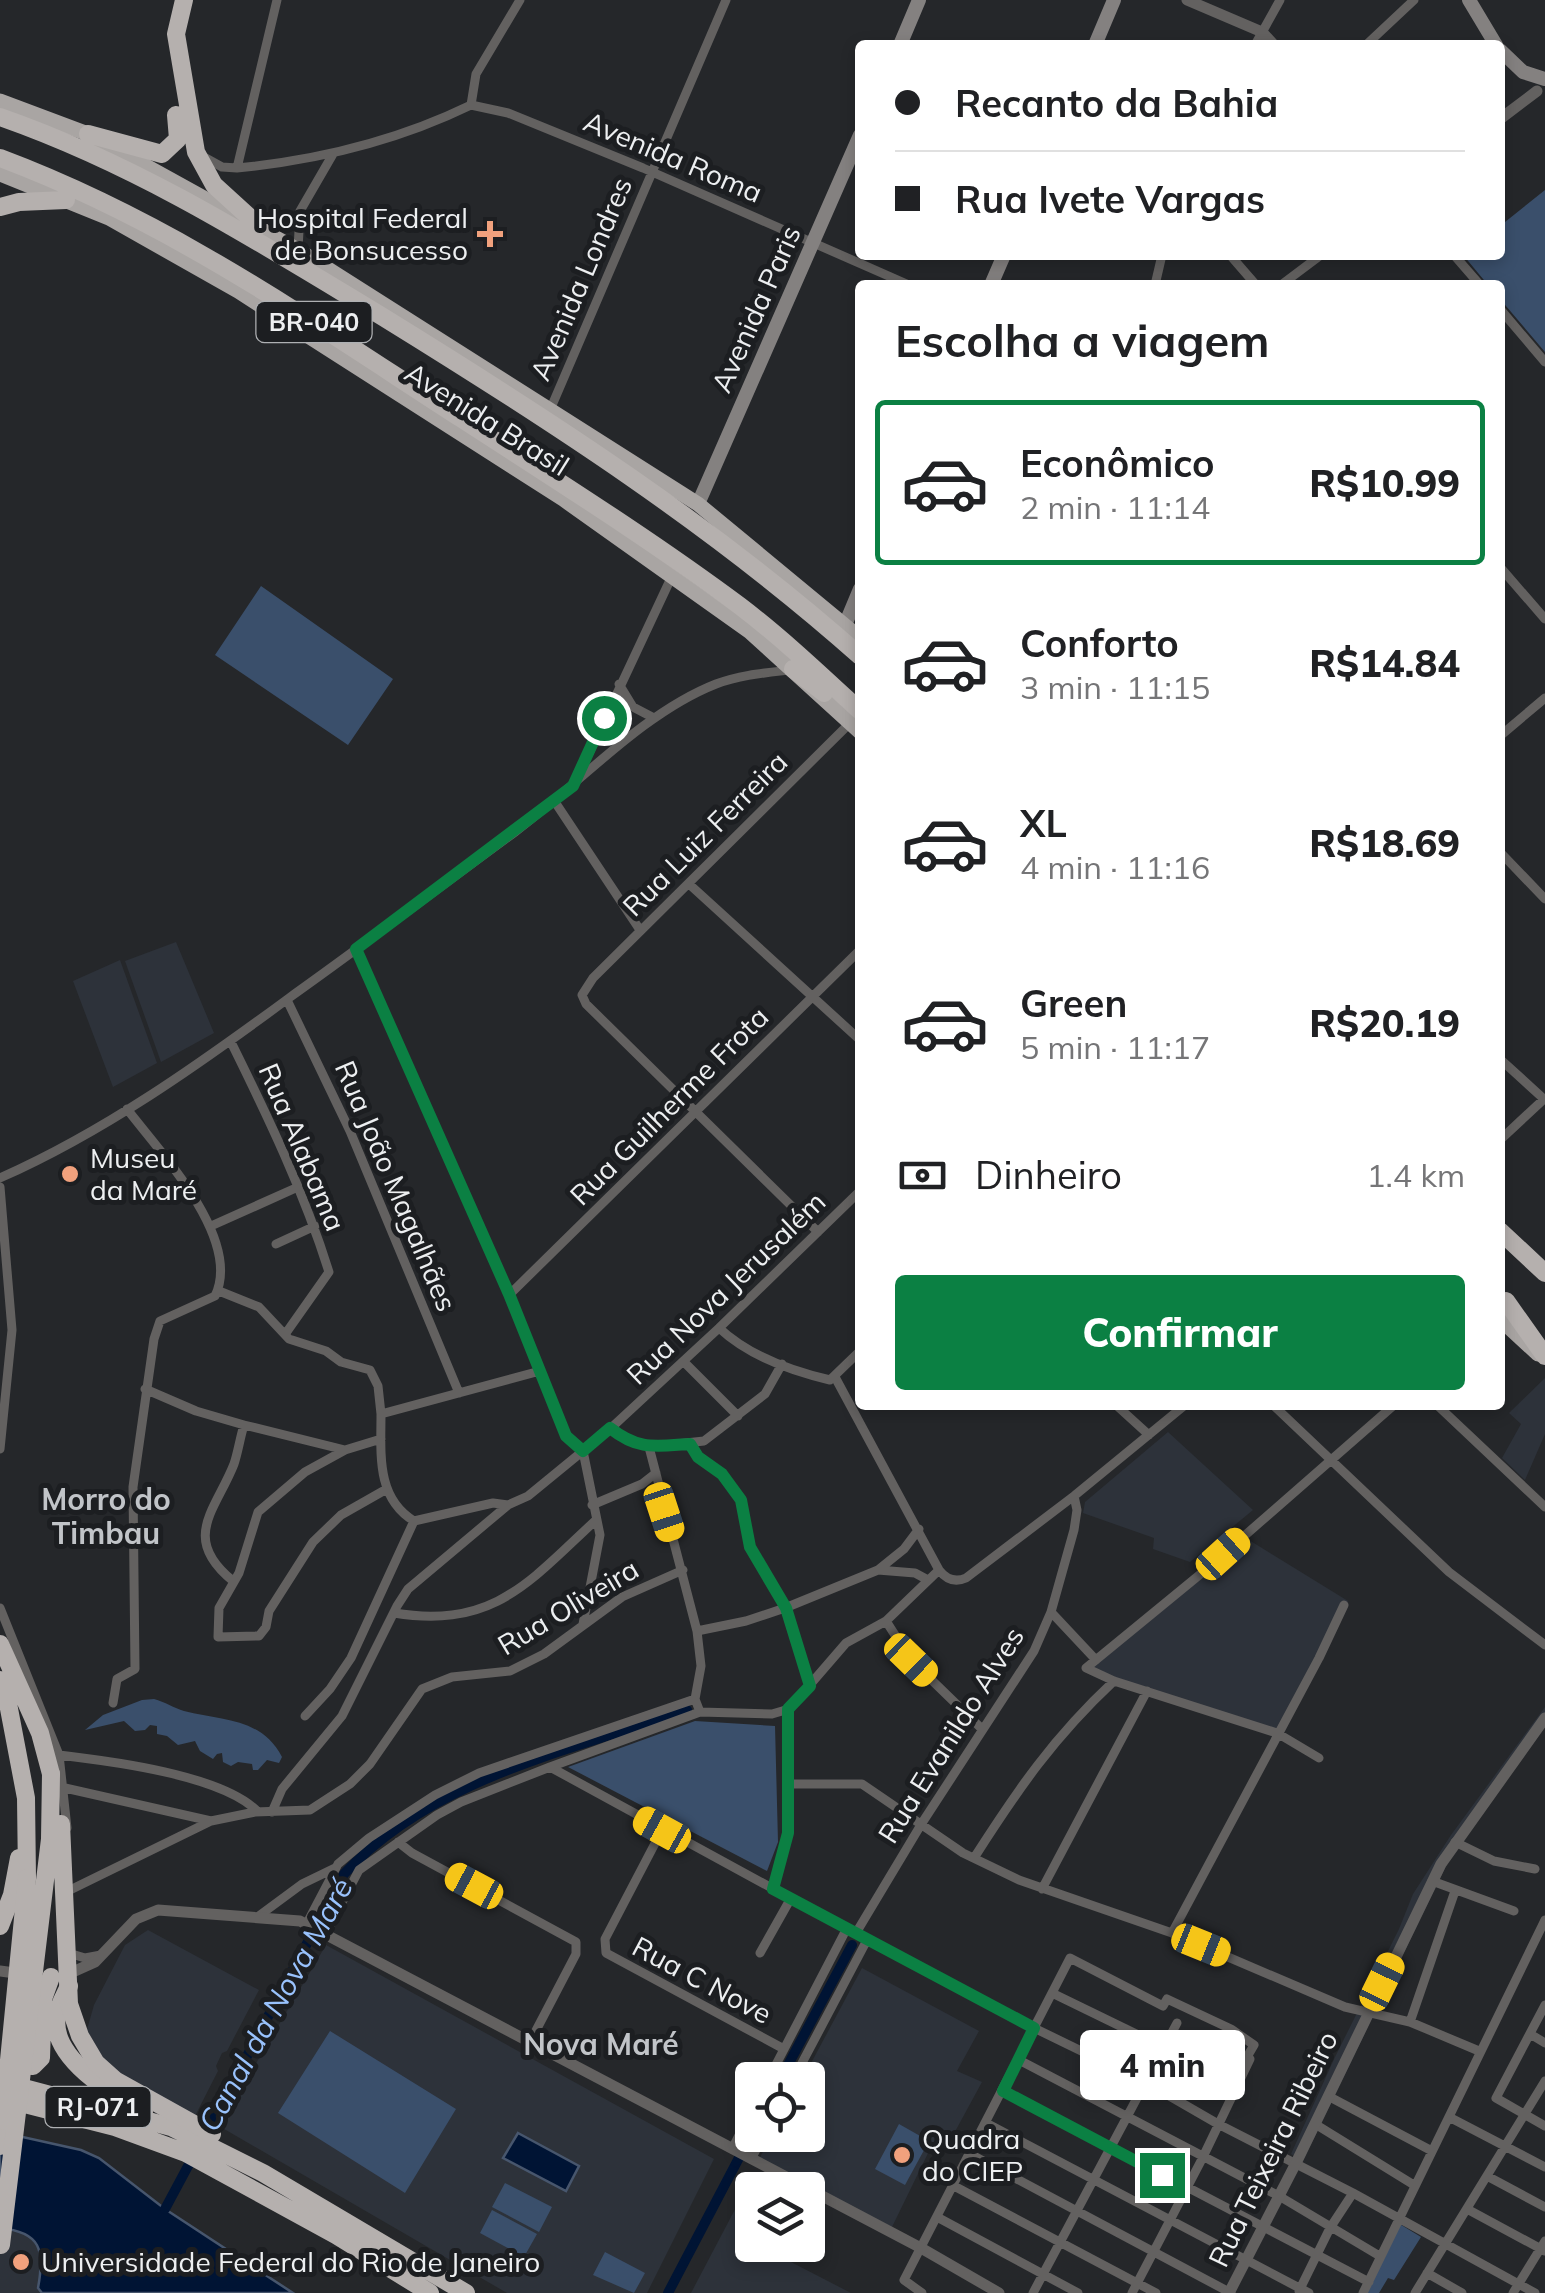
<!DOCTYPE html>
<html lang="pt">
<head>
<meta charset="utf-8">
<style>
  body { margin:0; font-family:Mulish,sans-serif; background:#f2f2f2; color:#202124; height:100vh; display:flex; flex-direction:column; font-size:38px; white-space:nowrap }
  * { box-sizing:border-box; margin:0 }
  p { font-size:32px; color:#757577 }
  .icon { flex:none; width:55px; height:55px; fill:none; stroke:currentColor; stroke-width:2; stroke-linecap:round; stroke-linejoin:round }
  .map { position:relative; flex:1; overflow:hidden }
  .drawer { position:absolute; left:855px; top:280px; width:650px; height:1130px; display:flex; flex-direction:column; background:#fff; border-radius:10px; box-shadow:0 5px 15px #0003 }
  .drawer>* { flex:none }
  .hud { position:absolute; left:855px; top:40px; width:650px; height:220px; border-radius:10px; box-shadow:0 5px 15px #0003; display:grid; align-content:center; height:220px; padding:0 40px; background:#fff }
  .buttons { position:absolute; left:735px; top:2062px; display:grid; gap:20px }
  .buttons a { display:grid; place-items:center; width:90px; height:90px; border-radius:10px; background:#fff; box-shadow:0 5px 15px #0003; font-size:50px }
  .end { position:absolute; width:45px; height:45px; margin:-22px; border:12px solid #0b8043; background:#fff; box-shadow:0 0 0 5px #fff }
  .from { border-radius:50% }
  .bubble { position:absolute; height:70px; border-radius:10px; background:#fff; box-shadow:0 5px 15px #0003; font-size:32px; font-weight:800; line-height:70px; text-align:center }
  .car { position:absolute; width:30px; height:60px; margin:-30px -15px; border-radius:12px; box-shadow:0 0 8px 2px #0007; background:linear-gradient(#f5c518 24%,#345 0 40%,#f5c518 0 76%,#345 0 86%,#f5c518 0) }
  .hud b { display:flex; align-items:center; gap:35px; height:95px; font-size:38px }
  .hud b+b { border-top:2px solid #e0e0e0 }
  .hud i { width:25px; height:25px; background:#202124 }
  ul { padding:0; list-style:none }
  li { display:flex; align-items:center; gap:30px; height:165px; margin:0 20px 15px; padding:0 20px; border:5px solid transparent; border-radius:10px }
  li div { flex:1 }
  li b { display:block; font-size:38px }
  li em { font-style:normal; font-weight:800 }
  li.selected { border-color:#0b8043 }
  li>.icon { width:90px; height:90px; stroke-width:1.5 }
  h2 { padding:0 40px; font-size:45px; line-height:120px }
  .pay { display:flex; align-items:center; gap:25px; height:110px; padding:0 40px; font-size:38px }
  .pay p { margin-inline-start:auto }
  .action { display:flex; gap:20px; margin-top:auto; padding:20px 40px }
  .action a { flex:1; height:115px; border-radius:10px; background:#0b8043; color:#fff; font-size:40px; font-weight:800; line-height:115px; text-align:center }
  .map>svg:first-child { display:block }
  .built { fill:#2d323a }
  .green { fill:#3a4f6b }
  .water { fill:#001434; stroke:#47566d; stroke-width:2.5 }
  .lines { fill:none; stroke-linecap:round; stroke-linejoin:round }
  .canal { stroke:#001434; stroke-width:10 }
  .minor { stroke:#636160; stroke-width:9 }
  .tertiary { stroke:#636160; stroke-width:11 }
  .secondary { stroke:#848180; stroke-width:14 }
  .trunk { stroke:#a9a5a3; stroke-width:15 }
  .motorway { stroke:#b5b0ae; stroke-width:18 }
  .motorway-bridge { stroke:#b5b0ae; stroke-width:18 }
  .route { stroke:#0b8043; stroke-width:12 }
  .poi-dot { fill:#f1a17d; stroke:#1c1e21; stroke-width:4 }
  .labels { text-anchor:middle; stroke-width:10; stroke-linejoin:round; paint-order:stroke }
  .shield { fill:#1c1e21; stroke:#aeb0b3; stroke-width:2.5 }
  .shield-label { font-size:25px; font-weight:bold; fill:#edeff1 }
  .street-label { font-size:28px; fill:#edeff1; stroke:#1c1e21 }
  .poi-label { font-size:28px; fill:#edeff1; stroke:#1c1e21; text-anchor:start }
  .neighbourhood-label { font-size:30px; font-weight:bold; fill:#c1c4c8; stroke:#1c1e21 }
  .water-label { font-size:30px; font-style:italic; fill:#99c2fc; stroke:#1c1e21 }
</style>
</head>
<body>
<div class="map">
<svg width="1545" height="2293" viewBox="0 0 1545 2293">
  <rect width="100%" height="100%" fill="#25272a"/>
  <path class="built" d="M176,942L214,1033L161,1062L125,961Z
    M120,960L157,1063L113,1087L73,981Z
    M1545,1378V1434L1525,1480L1502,1458L1521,1424L1509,1413Z
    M1168,1432L1253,1510L1190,1562L1153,1549L1154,1538L1083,1513L1085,1502Z
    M1249,1540L1348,1601L1279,1730L1094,1671V1667L1126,1640Z
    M1545,1707V1727L1448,1862L1303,2161L1291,2154L1335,2057L1399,1929L1413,1894L1451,1835Z
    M148,1930L259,1990L227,2051L222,2053L216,2066L218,2071L195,2116L109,2071L86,2033L94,2005L125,1945Z
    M326,1945L714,2159L647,2293H507L219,2126Z
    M862,1968L979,2031L957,2071L982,2082L945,2150L932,2145L892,2227L759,2159L772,2135H808V2080H802Z
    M751,2179L772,2190H752V2245H798L791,2262L851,2293H691Z
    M0,2228L21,2230L35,2239L41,2255L38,2288L42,2293H0Z"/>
  <path class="green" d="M1545,190V352L1500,299V285H1488L1464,256L1500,255V226Z
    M261,586L393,679L348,745L215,655Z
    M154,1699C165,1702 174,1708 184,1711C222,1721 261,1717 282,1757L279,1763L267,1760L258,1770H253L252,1764L238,1762L231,1766L223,1762L222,1753L217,1754L213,1759L200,1751L195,1741L178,1745L167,1736L157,1734V1726L150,1725L145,1730L135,1731L124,1721L85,1730L103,1715L142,1700Z
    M695,1721L775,1726L778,1842L767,1871L568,1767Z
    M330,2031L456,2109L405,2193L278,2113Z
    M899,2124L929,2141L905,2185L875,2169Z
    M505,2183L552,2207L539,2232L492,2207Z
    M492,2210L537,2234L524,2257L480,2233Z
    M1398,2223L1421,2237L1394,2280L1388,2278L1379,2293H1365Z
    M605,2252L645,2273L634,2293L593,2275Z"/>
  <path class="water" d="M0,2132L81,2150L99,2158L165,2209L293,2293H42L38,2288C45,2250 41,2232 0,2228Z
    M518,2133L579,2166L566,2191L503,2158Z"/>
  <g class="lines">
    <path class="canal" d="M780,2080L852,1945
      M206,2133L344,1874C433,1778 568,1751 687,1710
      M165,2209L195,2153
      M668,2293L752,2133"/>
    <path class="minor" d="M1255,45L1280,0
      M1366,45L1414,0
      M471,105L508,113L643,168L909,285
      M471,105L476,74L520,0
      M202,156L222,167L237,168C319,160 397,141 471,105
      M237,168L277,0
      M298,250L300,211L333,154
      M1230,255L1256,285
      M1454,255L1480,285
      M1155,285L1162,255
      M1281,285L1321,255
      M1500,309L1545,362
      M550,410L726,0
      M1500,567L1545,619
      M619,684L633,707L654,718
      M1500,736L1545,698
      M576,781L672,576
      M555,802L640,930
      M1500,852L1545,899
      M689,884L860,1040
      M356,949L509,1295L566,1436L583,1451L600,1535L583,1624
      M287,1000L350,1131L459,1393
      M231,1042C268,1117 304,1192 329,1272L286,1333
      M1500,1059L1545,1100
      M1500,1140L1544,1099
      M0,1178C104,1132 198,1065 289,998C365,944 440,887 515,832C578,785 642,713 716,684C740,675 764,673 790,670
      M0,1187L12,1330L0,1449
      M211,1226L298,1187
      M818,1232L586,1004L582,995L593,978L850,723
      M276,1244L315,1226
      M219,1291L259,1307L289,1339L326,1351L341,1362L370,1370L378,1386L381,1414
      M509,1295L860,950
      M719,1328C748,1355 791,1371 830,1380L860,1351
      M684,1362L738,1416
      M835,1377L939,1570C946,1579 955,1583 966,1578L1074,1496L1185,1405
      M145,1389L196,1411L244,1425L345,1450L381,1439
      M1116,1405L1149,1435
      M1273,1405L1449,1572L1545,1645
      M1437,1405L1545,1507
      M611,1428L621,1436L649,1447L704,1441L765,1394L782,1364
      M690,1445L698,1457L722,1474L741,1501L750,1547L785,1608L810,1687
      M649,1447L697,1631L701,1666L695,1699
      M345,1450L305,1472L258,1512L239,1573L219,1608L218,1637L259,1636L266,1627L269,1611L313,1542L341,1515L385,1490
      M592,1505L642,1484L656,1473
      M414,1521C376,1498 381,1454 381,1414L540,1371
      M414,1521L493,1503L508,1505
      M878,1570L915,1573L928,1580
      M233,1581C180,1538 216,1510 234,1464C238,1452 240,1438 244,1425
      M0,1608L59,1755L67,1828
      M1051,1612L1096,1660
      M394,1613C494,1629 529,1582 596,1520
      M886,1621L911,1660L982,1729
      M697,1631L746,1621L785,1608L878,1570L904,1549L919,1529
      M113,1703L117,1679L135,1669L133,1487L154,1339L160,1321L215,1296C243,1239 159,1151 127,1109
      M305,1716L330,1689L351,1658L414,1521
      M59,1755C110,1761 223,1775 258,1812
      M1319,1758L1277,1733L1114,1681L1086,1668L1203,1572L1394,1405
      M550,1767L867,1940L1034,2028L1147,2083L1218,2124L1353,2193L1535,2293
      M788,1784H862L963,1853L1019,1880L1172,1933L1345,2007L1410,2022L1479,2051
      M65,1788L211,1821
      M272,1812L282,1789L342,1716L397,1606L408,1589L508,1505L528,1496L611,1428L719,1328L860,1191
      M662,1830L605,1939L606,1953L784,2049
      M398,1842L412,1853L576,1942V1954L530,2042
      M1455,1842L1494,1861L1535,1869
      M974,1858C1018,1789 1054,1737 1114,1681
      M1432,1881L1514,1911
      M773,1889L788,1833L789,1709
      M1042,1889L1147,1691
      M70,1890L211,1821L255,1812L310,1810L350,1784L370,1764L422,1689L452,1677L510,1671L544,1654L622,1597L683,1570
      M260,1915L302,1884L335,1868
      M307,1923L338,1864L369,1838L435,1795L479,1773L695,1699L700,1712
      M326,1933L359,1870L437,1815L461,1802L550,1767L700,1712L772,1714L789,1709L846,1643L886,1621L939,1570
      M856,1933L922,1823L1034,1651L1051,1612L1074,1530L1077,1510L1074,1496
      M1172,1933L1319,1658L1344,1605
      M760,1953L791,1898
      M75,1955L85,1958L101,1955
      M1052,1993L1163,2047
      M1545,2005L1496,2098L1545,2126
      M1410,2022L1455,1891
      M1530,2034L1545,2043
      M1019,2060L1279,2196L1378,2255
      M768,2080L847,1928
      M793,2080L867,1940
      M1003,2091L1369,2282
      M1328,2096L1432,2151
      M1449,2117L1545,2167
      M986,2123L1309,2293
      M1315,2124L1414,2185
      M732,2149L752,2110
      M970,2154L1231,2293
      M751,2159L764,2135
      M1487,2176L1545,2207
      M954,2186L1156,2293
      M1467,2209L1545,2251
      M937,2217L1078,2293
      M1427,2273L1462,2293
      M1299,2291L1330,2228L1353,2193
      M922,2293L904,2280L1070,1958L1163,2006L1167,1999L1231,2029L1254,2045L1247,2057
      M1033,2293L1177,2023
      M1132,2293L1202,2159L1250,2059
      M1363,2293L1545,1920
      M1415,2293L1545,2081
      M1513,2293L1545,2241"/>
    <path class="tertiary" d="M1187,0L1262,32L1274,45
      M1500,119L1537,91
      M0,1971L22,1974
      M66,1975L95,1962L136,1919L158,1910L300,1921L921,2248L999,2293
      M1229,2293L1296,2163L1441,1864L1545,1718"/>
    <path class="secondary" d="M1469,0L1496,45
      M900,45L919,0
      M1095,45L1114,0
      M1500,50L1523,72L1545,79
      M991,285L1004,255
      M698,504L860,135
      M845,625L860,589"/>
    <path class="trunk" d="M0,101L88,134L298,250L698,504L860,638
      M0,174L109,218L238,291L563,499L750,632L860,732
      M1500,1319L1538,1354"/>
    <path class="motorway" d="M184,0L176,34L196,152L214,185L259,226
      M0,117C138,165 259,242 383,317C550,420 714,526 860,656
      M88,134L162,154L178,139L176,115
      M0,158C171,222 310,321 462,419C556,480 650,539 740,606C782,638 821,675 860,711
      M0,207L19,202L66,200
      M793,669L824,693
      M1500,1231L1545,1273
      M1506,1301L1545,1356
      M0,1644L40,1733L51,1774
      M0,1680L6,1693L26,1798L27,1878
      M0,1926L12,1895L19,1858
      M69,1986C65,1995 58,2006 57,2016C49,2057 114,2096 144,2112
      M8,2065L33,2066L41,2058L43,1999L51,1977
      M5,2083L171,2127L263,2173L466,2293
      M5,2099L115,2127L186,2153L336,2235L430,2293
      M0,2146L3,2121"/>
    <path class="motorway-bridge" d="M61,1824L69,2004L80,2036L96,2063L115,2080L212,2134
      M3,2121L27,1878
      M1,2245L50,1839L51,1774"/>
  </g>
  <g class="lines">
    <path class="route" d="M604,718L573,786L356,949L509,1294L566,1436L583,1451L610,1428C639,1451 656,1446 690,1444L698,1457L722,1474L741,1500L750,1547L786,1608L810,1686L788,1709V1833L773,1889L1034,2028L1003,2091L1162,2175"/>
  </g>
  <g class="poi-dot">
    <path d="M485 219h10v10h10v10h-10v10h-10v-10h-10v-10h10z"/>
    <circle cx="70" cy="1174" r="10"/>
    <circle cx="902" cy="2155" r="10"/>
    <circle cx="21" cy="2262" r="10"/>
  </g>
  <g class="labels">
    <g class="shield">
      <rect x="256.5" y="302" width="115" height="40" rx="8"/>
      <rect x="45.5" y="2087" width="105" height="40" rx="8"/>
    </g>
    <g class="shield-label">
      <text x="314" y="331">BR-040</text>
      <text x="98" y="2116">RJ-071</text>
    </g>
    <g class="street-label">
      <text transform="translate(673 157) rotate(23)" y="10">Avenida Roma</text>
      <text transform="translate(581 279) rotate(-67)" y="10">Avenida Londres</text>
      <text transform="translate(756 309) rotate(-66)" y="10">Avenida Paris</text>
      <text transform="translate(487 419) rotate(32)" y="10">Avenida Brasil</text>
      <text transform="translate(705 834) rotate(-45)" y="10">Rua Luiz Ferreira</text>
      <text transform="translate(669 1106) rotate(-45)" y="10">Rua Guilherme Frota</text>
      <text transform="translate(302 1147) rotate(67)" y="10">Rua Alabama</text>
      <text transform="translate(396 1186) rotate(67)" y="10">Rua João Magalhães</text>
      <text transform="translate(726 1288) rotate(-44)" y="10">Rua Nova Jerusalém</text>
      <text transform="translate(568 1607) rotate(-31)" y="10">Rua Oliveira</text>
      <text transform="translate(951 1735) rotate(-58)" y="10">Rua Evanildo Alves</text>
      <text transform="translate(702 1980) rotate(28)" y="10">Rua C Nove</text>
      <text transform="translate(1273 2149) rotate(-64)" y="10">Rua Teixeira Ribeiro</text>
    </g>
    <g class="poi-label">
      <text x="468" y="228" text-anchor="end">Hospital Federal<tspan x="468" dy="32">de Bonsucesso</tspan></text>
      <text x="90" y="1168">Museu<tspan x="90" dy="32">da Maré</tspan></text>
      <text x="922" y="2149">Quadra<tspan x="922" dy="32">do CIEP</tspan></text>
      <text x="41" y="2272">Universidade Federal do Rio de Janeiro</text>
    </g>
    <g class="neighbourhood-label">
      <text x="106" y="1510">Morro do<tspan x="106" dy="34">Timbau</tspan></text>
      <text x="601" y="2055">Nova Maré</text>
    </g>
    <g class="water-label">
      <text transform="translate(276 2005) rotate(-61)" y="10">Canal da Nova Maré</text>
    </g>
  </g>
</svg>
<div class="buttons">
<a><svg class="icon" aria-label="locate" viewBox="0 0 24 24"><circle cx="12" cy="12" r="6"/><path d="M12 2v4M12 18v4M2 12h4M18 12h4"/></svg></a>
<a><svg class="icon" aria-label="layers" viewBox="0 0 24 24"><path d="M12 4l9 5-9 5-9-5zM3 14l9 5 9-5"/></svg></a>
</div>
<i class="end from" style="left:604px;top:718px"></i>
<i class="end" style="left:1162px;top:2175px"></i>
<div class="bubble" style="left:1080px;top:2030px;width:165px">4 min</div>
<i class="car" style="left:664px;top:1512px;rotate:162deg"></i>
<i class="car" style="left:1223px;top:1554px;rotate:48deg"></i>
<i class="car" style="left:911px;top:1660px;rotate:134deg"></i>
<i class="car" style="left:662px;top:1830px;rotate:299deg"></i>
<i class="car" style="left:474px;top:1886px;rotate:298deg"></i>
<i class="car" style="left:1201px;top:1945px;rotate:112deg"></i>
<i class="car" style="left:1382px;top:1982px;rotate:26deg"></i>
<div class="hud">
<b><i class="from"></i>Recanto da Bahia</b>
<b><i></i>Rua Ivete Vargas</b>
</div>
<section class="drawer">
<h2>Escolha a viagem</h2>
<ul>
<li class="selected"><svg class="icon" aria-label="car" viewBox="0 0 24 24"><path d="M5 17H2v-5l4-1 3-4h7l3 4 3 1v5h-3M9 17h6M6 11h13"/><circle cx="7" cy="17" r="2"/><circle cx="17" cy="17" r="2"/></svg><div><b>Econômico</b><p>2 min · 11:14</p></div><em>R$10.99</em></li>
<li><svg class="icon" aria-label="car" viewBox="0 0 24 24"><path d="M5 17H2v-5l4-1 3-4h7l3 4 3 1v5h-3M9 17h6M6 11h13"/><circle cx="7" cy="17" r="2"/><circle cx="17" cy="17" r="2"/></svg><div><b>Conforto</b><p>3 min · 11:15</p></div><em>R$14.84</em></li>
<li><svg class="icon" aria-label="car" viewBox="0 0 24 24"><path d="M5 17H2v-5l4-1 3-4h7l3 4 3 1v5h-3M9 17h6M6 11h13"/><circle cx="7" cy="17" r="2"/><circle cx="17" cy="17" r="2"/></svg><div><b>XL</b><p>4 min · 11:16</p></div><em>R$18.69</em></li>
<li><svg class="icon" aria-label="car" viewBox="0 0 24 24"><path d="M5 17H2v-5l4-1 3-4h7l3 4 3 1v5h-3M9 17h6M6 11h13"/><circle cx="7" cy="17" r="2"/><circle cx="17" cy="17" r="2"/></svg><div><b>Green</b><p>5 min · 11:17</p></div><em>R$20.19</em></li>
</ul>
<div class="pay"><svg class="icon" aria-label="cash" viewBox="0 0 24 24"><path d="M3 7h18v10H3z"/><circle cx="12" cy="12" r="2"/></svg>Dinheiro<p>1.4 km</p></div>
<div class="action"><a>Confirmar</a></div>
</section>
</div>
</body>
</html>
